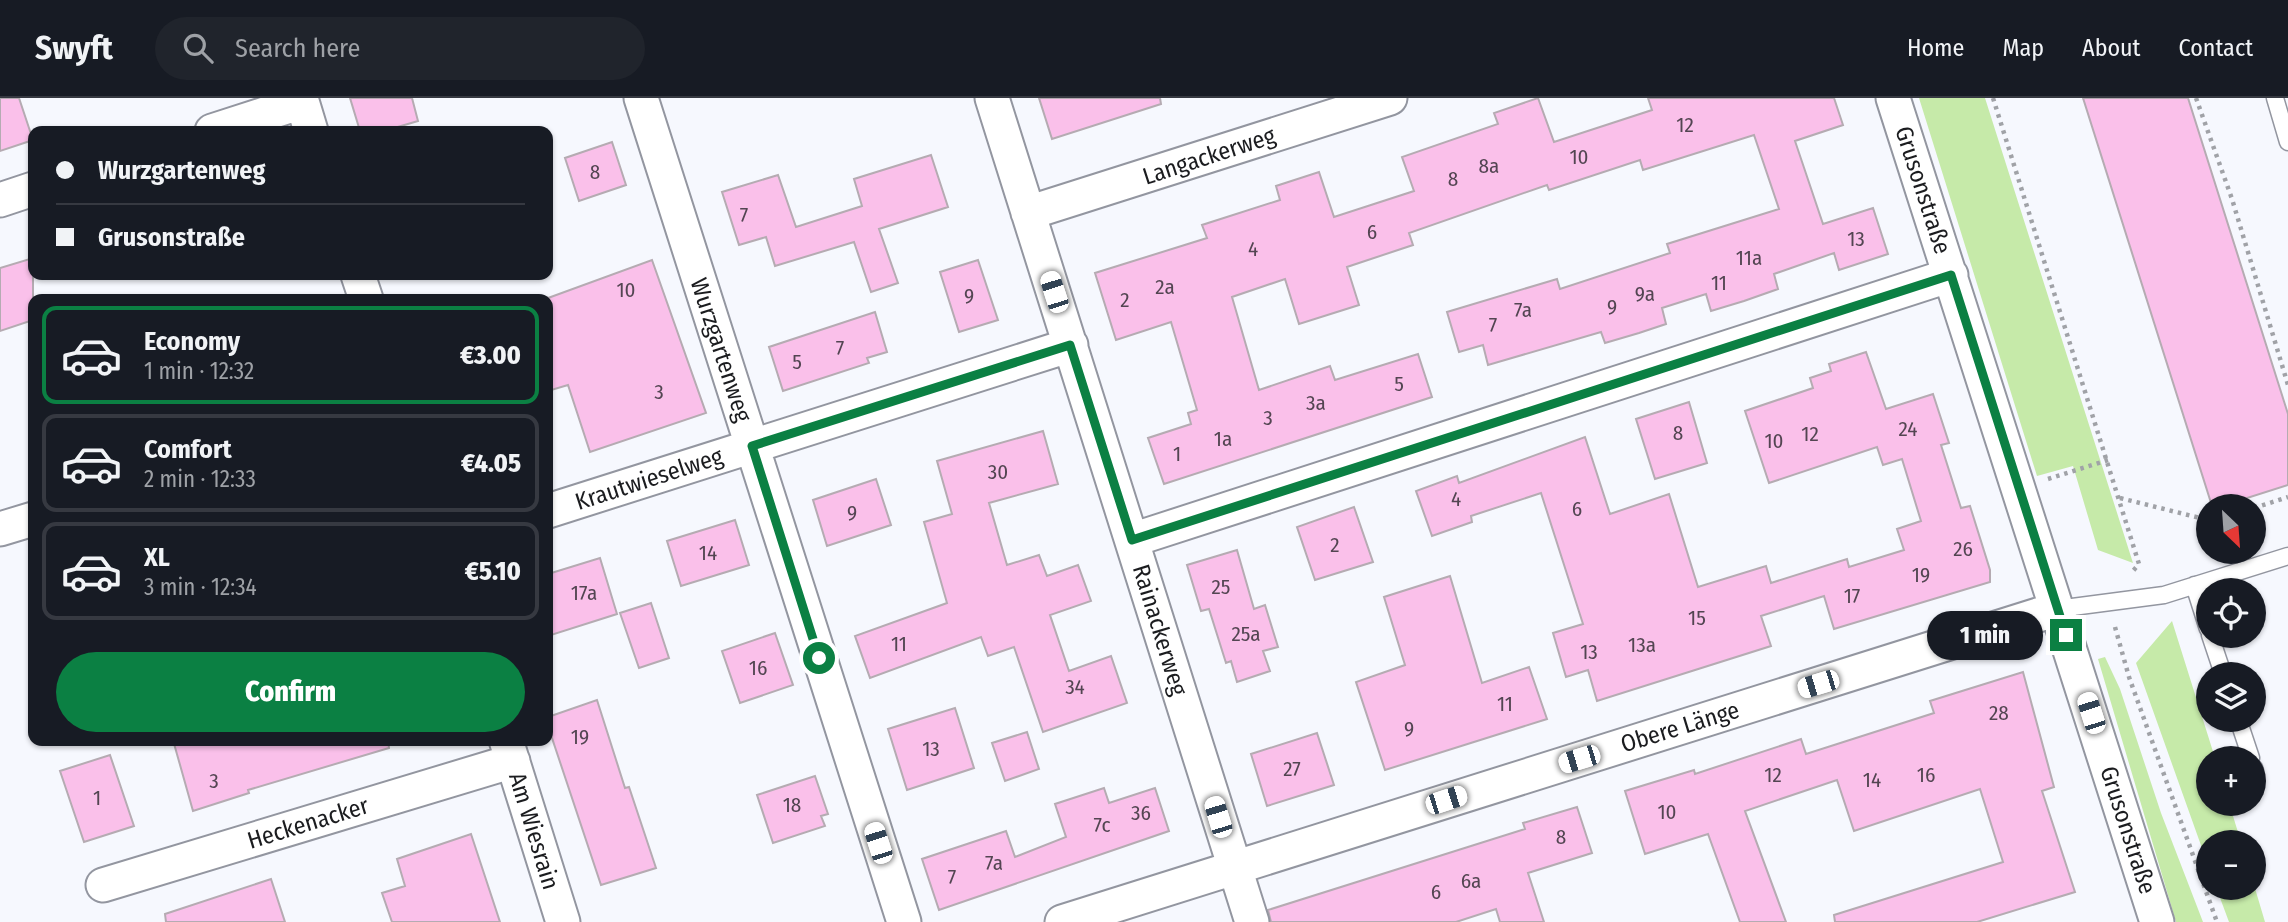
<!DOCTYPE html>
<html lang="en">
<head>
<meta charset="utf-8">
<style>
  body { margin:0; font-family:"Fira Sans Condensed",sans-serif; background:#20242c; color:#f1f3f6; height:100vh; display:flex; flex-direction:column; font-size:26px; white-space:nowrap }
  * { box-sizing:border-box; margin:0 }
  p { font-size:23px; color:#9ea1a6 }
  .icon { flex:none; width:38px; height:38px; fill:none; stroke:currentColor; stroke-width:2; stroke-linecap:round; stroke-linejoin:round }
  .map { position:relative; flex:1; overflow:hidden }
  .details { position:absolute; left:28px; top:196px; width:525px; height:452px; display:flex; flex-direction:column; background:#171b24; border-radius:14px; box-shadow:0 2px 5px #0004 }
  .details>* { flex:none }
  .banner { position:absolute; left:28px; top:28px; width:525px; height:154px; border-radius:14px; box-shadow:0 2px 5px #0004; display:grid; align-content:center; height:154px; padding:0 28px; background:#171b24 }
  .needle { width:46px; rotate:155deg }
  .tools { position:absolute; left:2196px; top:396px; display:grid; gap:14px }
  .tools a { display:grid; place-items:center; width:70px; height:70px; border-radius:50%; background:#171b24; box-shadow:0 2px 5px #0004; font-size:35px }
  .end { position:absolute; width:32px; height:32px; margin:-16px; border:9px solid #0b8043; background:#fff; box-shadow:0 0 0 4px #fff }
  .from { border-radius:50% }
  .bubble { position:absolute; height:49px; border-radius:24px; background:#171b24; box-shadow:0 2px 5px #0004; font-size:23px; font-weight:800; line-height:49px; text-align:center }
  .car { position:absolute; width:21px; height:42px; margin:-21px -10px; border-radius:9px; box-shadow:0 0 5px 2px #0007; background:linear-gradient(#fff 24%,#345 0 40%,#fff 0 76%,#345 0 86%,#fff 0) }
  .banner b { display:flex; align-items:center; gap:24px; height:66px; font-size:26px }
  .banner b+b { border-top:2px solid #363941 }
  .banner i { width:18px; height:18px; background:#f1f3f6 }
  ul { padding:12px 0 0; list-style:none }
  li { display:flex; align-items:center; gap:21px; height:98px; margin:0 14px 10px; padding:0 14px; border:4px solid #363941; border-radius:14px }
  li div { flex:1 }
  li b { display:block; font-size:26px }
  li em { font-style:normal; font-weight:800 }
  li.current { border-color:#0b8043 }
  li>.icon { width:63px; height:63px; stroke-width:1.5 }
  .primary-button { display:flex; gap:14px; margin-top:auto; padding:14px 28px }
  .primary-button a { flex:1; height:80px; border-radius:42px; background:#0b8043; color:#fff; font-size:28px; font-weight:800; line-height:80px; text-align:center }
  header { display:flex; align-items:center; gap:42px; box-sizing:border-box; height:98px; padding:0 35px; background:#171b24; border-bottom:2px solid #363941 }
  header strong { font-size:33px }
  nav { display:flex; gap:38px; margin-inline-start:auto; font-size:24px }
  .search { width:490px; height:63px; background:#20242c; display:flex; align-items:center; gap:18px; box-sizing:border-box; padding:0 24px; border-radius:38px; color:#9ea1a6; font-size:26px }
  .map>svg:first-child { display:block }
  .green { fill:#c6eaa9 }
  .building { fill:#fac0ea; stroke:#b5abb2; stroke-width:2 }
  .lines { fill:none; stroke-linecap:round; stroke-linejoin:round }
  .lane-casing { stroke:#9396a0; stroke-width:19 }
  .street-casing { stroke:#9396a0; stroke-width:37 }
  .path { stroke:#a0a2a7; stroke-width:4.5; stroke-dasharray:3.5 5; stroke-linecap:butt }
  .lane { stroke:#fff; stroke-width:16 }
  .street { stroke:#fff; stroke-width:33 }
  .route { stroke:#0b8043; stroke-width:9 }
  .labels { text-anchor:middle; stroke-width:5; stroke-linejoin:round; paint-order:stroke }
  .number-label { font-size:21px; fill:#534552 }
  .street-label { font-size:24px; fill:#1b1c1f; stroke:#fff }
</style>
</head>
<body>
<header>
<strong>Swyft</strong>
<div class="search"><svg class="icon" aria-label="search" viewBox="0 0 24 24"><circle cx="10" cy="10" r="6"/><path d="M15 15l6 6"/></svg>Search here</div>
<nav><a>Home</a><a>Map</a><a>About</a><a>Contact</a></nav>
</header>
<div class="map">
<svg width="2288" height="824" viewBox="0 0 2288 824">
  <rect width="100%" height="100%" fill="#f6f8fe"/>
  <path class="green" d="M1919,0H1985L2133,465L2098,452L2073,368L2037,378Z
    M2172,523L2215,660H2208V705H2229L2241,744H2208V767L2136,565Z
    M2105,559L2120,591L2161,715L2203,824H2176L2098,561Z
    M2254,787L2265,824H2229L2216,789Z"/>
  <path class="building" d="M0,0H19L33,42L0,53Z
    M350,0H412L418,23L384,33H360Z
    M1039,0H1160L1161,6L1052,41Z
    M1538,0L1554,44L1652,12L1648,0H1834L1843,27L1795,43L1823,126L1873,110L1888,156L1839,172L1834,155L1774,176L1778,191L1744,203L1711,213L1706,196L1662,210L1666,226L1639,235L1605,245L1601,234L1488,267L1483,247L1459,254L1447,214L1557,181L1560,191L1670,155L1667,146L1779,111L1754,37L1643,72L1640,62L1549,92L1547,87L1409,135L1413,147L1347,169L1359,207L1299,226L1285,181L1232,199L1259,292L1330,268L1335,282L1418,256L1432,299L1164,386L1148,340L1191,326L1188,315L1197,312L1171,224L1116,242L1095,175L1207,140L1202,127L1280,102L1276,88L1319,74L1334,119L1414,93L1402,59L1498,26L1494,15Z
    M2083,0H2188L2288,316V387L2222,408H2212Z
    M612,44L626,87L579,103L565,60Z
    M931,57L948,109L879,131L898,185L871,194L854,144L775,168L766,139L739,147L722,94L778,77L796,129L862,108L854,81Z
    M33,160V222L0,233V170Z
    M652,162L706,315L590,354L568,287L548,293V200Z
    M978,162L998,222L959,234L940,174Z
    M875,214L887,254L867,260L869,265L783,293L769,249Z
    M1866,254L1886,311L1933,296L1949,345L1941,347L1961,410L1970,408L1990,472V484L1834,531L1824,498L1761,518L1771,548L1597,603L1588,572L1566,579L1553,535L1583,526L1541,395L1471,418L1472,424L1432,438L1416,393L1457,378L1459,385L1585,339L1610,416L1669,396L1698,489L1766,468L1771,485L1847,461L1849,469L1904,452L1897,431L1921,423L1902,361L1883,367L1877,349L1769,385L1745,313L1813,290L1810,280L1831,273L1829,266Z
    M1689,304L1707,365L1655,381L1636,321Z
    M1043,333L1058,386L989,405L1007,467L1039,457L1047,478L1078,467L1091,503L1050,517L1069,573L1111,558L1127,605L1043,634L1014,549L988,558L981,539L870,580L855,538L947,505L924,424L952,416L937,363Z
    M876,381L891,427L827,448L813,402Z
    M1354,409L1373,464L1315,482L1297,429Z
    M735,422L749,467L681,488L667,443Z
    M1237,452L1254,511L1265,507L1278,549L1263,553L1270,573L1237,584L1231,563L1226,565L1209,511L1201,513L1187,467Z
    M600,460L617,516L548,538V476Z
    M1450,478L1482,585L1529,569L1547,621L1385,672L1356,584L1405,567L1384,499Z
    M651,505L669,560L639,570L620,515Z
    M775,535L793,587L740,605L722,553Z
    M2023,574L2054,689L2042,693L2075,794L1977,824H1835L1834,817L2003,764L1980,691L1854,733L1837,682L1745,713L1786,824H1740L1708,736L1645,756L1625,693L1694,672L1695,676L1801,641L1806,656L1934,615L1930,603Z
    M597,602L625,690L629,689L656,770L601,787L548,628V619Z
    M955,610L974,670L907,692L888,631Z
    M1027,634L1039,671L1005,683L992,645Z
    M1317,635L1334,687L1267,708L1251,656Z
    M173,642H388L389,650L248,692L249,695L193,713Z
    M110,657L134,728L84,744L60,673Z
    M815,678L828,716L821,718L825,728L773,745L757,697Z
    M1104,690L1109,705L1155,690L1169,733L939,812L922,761L1006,733L1015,759L1066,739L1055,706Z
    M1577,709L1592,755L1528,775L1544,824H1500L1496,811L1456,824H1271L1268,812L1525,731L1523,725Z
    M471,736L500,824H392L382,795L405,788L397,761Z
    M271,781L285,824H166L165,816Z"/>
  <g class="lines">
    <g class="lane-casing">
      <path id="lane" d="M2275,0L2288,44
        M2194,487L2208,531
        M2057,511L2164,497L2288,458
        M2210,537L2223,576
        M2238,621L2251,660
        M2254,670L2255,673"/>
    </g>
    <g class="street-casing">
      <path id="street" d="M301,0L311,33
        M641,0L904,824
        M992,0L1252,824
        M1893,0L2157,824
        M212,33L302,4
        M0,102L33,91
        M1028,115L1390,0
        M358,177L366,201
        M548,413L1071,247
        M0,431L33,421
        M1132,442L1951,177
        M506,642L563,824
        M103,787L513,663
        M1062,824L2057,511"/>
    </g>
    <path class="path" d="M1993,0L2139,466L2132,474
      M2196,0L2232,101L2288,287
      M2048,381L2108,362
      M2120,400L2208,422
      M2254,410L2288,399
      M2115,529L2129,579L2217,824"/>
    <use href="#lane" class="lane"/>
    <use href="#street" class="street"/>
  </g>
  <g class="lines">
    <path class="route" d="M819,560L752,348L1070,247L1132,442L1951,177L2066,537"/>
  </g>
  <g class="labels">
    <g class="number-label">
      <text x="1685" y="34">12</text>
      <text x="1579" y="66">10</text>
      <text x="1489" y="75">8a</text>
      <text x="595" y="81">8</text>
      <text x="1453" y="88">8</text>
      <text x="744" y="124">7</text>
      <text x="1372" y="141">6</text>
      <text x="1856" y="148">13</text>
      <text x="1253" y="158">4</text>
      <text x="1749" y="167">11a</text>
      <text x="1719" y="192">11</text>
      <text x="1165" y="196">2a</text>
      <text x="626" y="199">10</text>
      <text x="1645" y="203">9a</text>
      <text x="969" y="205">9</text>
      <text x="1125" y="209">2</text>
      <text x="1612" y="216">9</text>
      <text x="1523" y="219">7a</text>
      <text x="1493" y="234">7</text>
      <text x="840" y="257">7</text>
      <text x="797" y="271">5</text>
      <text x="1399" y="293">5</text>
      <text x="659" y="301">3</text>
      <text x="1316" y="312">3a</text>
      <text x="1268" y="327">3</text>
      <text x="1908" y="338">24</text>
      <text x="1678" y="342">8</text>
      <text x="1810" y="343">12</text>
      <text x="1223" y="348">1a</text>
      <text x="1774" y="350">10</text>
      <text x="1177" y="363">1</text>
      <text x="998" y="381">30</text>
      <text x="1456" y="408">4</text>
      <text x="1577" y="418">6</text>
      <text x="852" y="422">9</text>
      <text x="1335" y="454">2</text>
      <text x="1963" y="458">26</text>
      <text x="708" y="462">14</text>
      <text x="1921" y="484">19</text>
      <text x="1221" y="496">25</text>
      <text x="584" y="502">17a</text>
      <text x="1852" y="505">17</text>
      <text x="1697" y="527">15</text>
      <text x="1246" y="543">25a</text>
      <text x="899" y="553">11</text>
      <text x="1642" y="554">13a</text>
      <text x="1589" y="561">13</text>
      <text x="758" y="577">16</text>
      <text x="1075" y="596">34</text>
      <text x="1505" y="613">11</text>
      <text x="1999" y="622">28</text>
      <text x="1409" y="638">9</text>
      <text x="580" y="646">19</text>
      <text x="931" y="658">13</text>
      <text x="1292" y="678">27</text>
      <text x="1773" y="684">12</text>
      <text x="1926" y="684">16</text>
      <text x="1872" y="689">14</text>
      <text x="214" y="690">3</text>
      <text x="97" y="707">1</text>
      <text x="792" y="714">18</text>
      <text x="1667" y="721">10</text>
      <text x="1141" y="722">36</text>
      <text x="1102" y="734">7c</text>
      <text x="1561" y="746">8</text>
      <text x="994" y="772">7a</text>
      <text x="952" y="786">7</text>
      <text x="1471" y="790">6a</text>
      <text x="1436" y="801">6</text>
    </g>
    <g class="street-label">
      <text transform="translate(1209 58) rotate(-18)" y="8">Langackerweg</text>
      <text transform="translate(1923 92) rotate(72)" y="8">Grusonstraße</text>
      <text transform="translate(721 252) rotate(72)" y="8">Wurzgartenweg</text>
      <text transform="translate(649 381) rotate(-18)" y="8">Krautwieselweg</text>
      <text transform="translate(1160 532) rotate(73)" y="8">Rainackerweg</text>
      <text transform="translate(1680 629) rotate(-17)" y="8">Obere Länge</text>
      <text transform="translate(308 725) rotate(-17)" y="8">Heckenacker</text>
      <text transform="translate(2128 732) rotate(72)" y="8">Grusonstraße</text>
      <text transform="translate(534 733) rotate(73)" y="8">Am Wiesrain</text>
    </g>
  </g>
</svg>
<div class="tools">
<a><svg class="needle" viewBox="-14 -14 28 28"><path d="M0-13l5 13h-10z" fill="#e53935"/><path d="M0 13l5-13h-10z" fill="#9ea1a6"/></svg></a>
<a><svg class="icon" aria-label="locate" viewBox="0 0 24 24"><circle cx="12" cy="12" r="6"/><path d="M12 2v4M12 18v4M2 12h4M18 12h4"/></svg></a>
<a><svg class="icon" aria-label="layers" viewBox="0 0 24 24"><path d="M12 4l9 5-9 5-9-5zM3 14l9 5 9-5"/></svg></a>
<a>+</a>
<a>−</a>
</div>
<i class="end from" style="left:819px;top:560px"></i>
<i class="end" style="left:2066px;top:537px"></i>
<div class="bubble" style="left:1927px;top:513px;width:116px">1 min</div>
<i class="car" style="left:1054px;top:194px;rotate:342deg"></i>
<i class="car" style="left:1818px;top:586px;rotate:253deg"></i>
<i class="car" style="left:2091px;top:615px;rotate:342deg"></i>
<i class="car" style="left:1579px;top:661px;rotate:253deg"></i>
<i class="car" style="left:1446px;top:702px;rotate:72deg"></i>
<i class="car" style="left:1218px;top:719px;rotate:343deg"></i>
<i class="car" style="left:878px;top:745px;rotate:342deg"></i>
<div class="banner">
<b><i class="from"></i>Wurzgartenweg</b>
<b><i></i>Grusonstraße</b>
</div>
<section class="details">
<ul>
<li class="current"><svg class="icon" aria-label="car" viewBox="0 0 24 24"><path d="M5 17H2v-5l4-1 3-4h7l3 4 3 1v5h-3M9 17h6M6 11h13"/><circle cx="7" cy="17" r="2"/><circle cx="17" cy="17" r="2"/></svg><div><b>Economy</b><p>1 min · 12:32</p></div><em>€3.00</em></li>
<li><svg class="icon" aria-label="car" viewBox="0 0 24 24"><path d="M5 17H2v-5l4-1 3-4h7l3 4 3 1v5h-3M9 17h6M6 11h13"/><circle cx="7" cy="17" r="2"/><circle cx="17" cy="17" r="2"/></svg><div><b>Comfort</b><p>2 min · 12:33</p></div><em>€4.05</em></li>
<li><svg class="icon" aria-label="car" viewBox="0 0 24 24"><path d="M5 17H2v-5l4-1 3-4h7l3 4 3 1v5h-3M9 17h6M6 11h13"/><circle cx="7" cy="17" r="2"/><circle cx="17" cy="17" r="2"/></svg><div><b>XL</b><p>3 min · 12:34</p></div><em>€5.10</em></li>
</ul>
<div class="primary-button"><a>Confirm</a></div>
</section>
</div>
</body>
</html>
